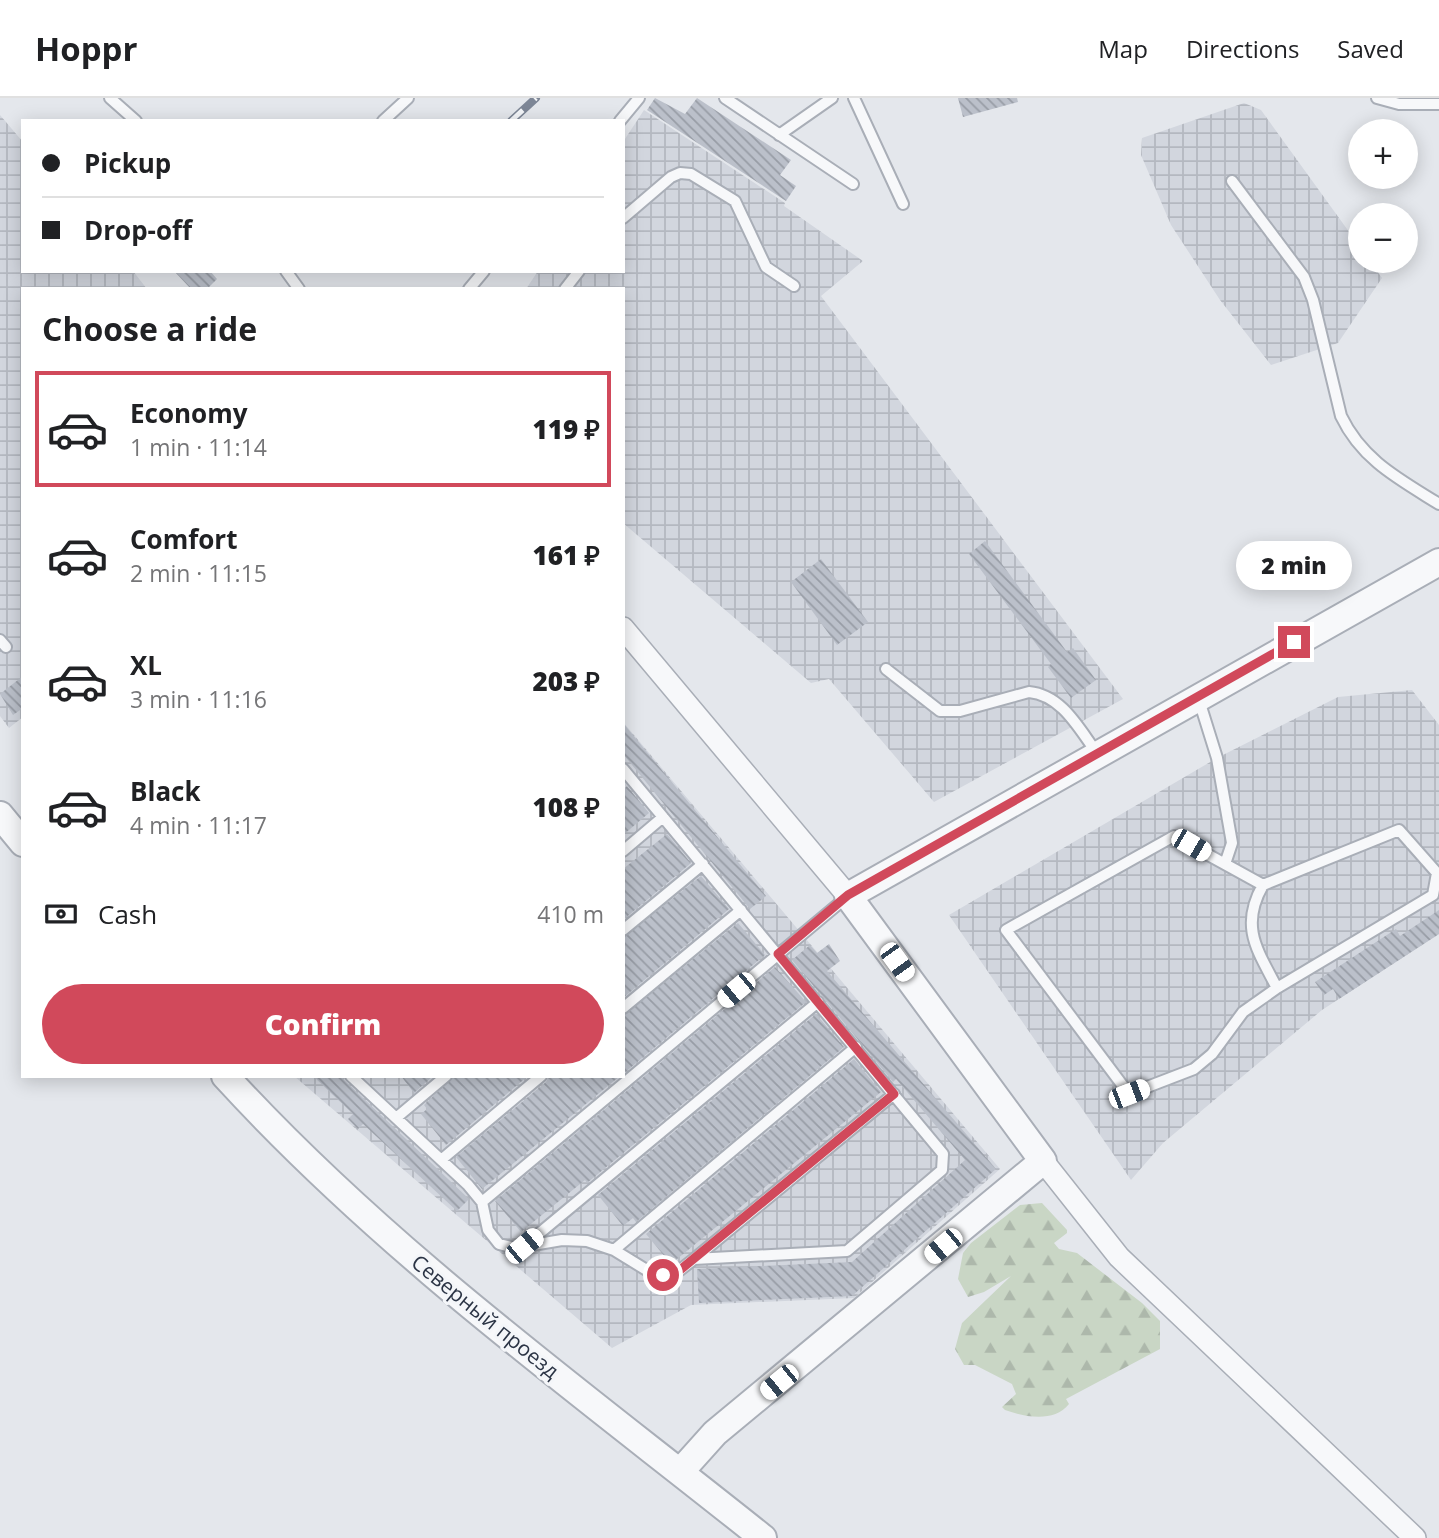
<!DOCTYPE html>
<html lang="en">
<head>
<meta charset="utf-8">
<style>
  body { margin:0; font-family:"Open Sans",sans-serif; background:#f2f2f2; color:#202124; height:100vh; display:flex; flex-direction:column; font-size:26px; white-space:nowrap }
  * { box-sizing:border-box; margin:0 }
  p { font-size:23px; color:#757577 }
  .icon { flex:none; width:38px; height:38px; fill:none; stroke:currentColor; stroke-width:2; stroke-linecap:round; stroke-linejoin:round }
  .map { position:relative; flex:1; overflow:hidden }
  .panel { position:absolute; left:21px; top:189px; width:604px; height:791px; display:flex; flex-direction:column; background:#fff; border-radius:0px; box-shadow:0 4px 18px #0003 }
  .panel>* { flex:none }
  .guide { position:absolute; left:21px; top:21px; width:604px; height:154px; border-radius:0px; box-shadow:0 4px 18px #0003; display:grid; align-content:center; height:154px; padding:0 21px; background:#fff }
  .controls { position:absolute; left:1348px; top:21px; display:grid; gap:14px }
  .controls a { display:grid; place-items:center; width:70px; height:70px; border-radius:50%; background:#fff; box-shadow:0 4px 18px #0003; font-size:35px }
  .end { position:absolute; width:32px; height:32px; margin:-16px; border:9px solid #d1495b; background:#fff; box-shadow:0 0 0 4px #fff }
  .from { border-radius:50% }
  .bubble { position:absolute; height:49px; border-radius:24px; background:#fff; box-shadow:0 4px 18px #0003; font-size:23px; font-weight:800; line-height:49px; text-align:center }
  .car { position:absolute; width:21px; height:42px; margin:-21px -10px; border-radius:9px; box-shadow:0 0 5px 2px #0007; background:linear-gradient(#fff 24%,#345 0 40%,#fff 0 76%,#345 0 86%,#fff 0) }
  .guide b { display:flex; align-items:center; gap:24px; height:66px; font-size:26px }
  .guide b+b { border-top:2px solid #e0e0e0 }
  .guide i { width:18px; height:18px; background:#202124 }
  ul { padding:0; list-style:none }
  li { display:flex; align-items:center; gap:21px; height:116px; margin:0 14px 10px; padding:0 7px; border:4px solid transparent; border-radius:0px }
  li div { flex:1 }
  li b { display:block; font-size:26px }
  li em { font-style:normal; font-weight:800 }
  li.active { border-color:#d1495b }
  li>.icon { width:63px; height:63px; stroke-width:1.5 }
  h2 { padding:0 21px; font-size:32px; line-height:84px }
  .pay { display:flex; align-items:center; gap:18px; height:77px; padding:0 21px; font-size:26px }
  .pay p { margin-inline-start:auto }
  .button { display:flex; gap:14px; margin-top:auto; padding:14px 21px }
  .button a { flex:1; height:80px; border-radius:42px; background:#d1495b; color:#fff; font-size:28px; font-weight:800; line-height:80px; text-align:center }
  header { display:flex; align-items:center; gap:42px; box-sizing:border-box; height:98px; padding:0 35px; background:#fff; border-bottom:2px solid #e0e0e0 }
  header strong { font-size:33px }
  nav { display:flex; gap:38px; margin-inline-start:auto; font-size:24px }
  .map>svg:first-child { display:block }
  .industrial { fill:url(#industrial-grid) }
  .forest { fill:url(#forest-firs) }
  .building { fill:url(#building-back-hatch) }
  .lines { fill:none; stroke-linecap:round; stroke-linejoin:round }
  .service-casing { stroke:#a9aeb7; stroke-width:14 }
  .minor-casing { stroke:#a9aeb7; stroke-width:24 }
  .tertiary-casing { stroke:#a9aeb7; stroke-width:30 }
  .service { stroke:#f7f8fa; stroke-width:10 }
  .minor { stroke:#f7f8fa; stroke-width:21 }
  .tertiary { stroke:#f7f8fa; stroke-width:26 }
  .rail-casing { stroke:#7d8696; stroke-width:8 }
  .rail { stroke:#f4f6f9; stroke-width:5; stroke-dasharray:16; stroke-linecap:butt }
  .route { stroke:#d1495b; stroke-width:9 }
  .labels { text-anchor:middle; stroke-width:6; stroke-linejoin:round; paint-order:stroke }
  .street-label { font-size:21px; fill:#2b3445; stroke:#f4f6f9 }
</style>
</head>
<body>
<header>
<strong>Hoppr</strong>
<nav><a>Map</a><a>Directions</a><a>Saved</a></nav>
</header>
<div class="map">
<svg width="1439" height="1440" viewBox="0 0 1439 1440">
  <defs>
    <pattern id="industrial-grid" width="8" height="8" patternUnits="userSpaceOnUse" patternTransform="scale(1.75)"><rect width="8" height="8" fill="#d2d6de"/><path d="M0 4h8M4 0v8" fill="none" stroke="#b4b8c0"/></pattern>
    <pattern id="forest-firs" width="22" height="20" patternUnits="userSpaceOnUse" patternTransform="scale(1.75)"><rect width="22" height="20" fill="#c9d6c5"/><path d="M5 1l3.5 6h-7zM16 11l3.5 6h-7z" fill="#adb8ab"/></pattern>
    <pattern id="building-back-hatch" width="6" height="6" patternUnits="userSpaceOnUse" patternTransform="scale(1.75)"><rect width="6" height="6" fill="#bbc0ca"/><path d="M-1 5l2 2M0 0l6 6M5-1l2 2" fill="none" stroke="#989da6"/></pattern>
  </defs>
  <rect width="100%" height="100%" fill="#e4e7ec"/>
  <path class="industrial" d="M1244,5L1261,12L1360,149V163H1370L1382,180L1338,245L1271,267L1220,202L1171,127L1141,57L1142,40Z
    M644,12L785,105L784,108L863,163L821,198L1123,601L934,704L829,581L811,585L623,425V191H526L538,173H623V44Z
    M0,17L23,44V173H133L147,191H23V619L9,630L0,618Z
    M1412,592L1439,627V836L1322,912L1163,1045L1131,1082L949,817L1217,660L1338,599Z
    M623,624L1000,1071L854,1200L691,1207L612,1250L294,978H623Z"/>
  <path class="forest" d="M1042,1105L1067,1132V1135L1054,1145L1059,1151L1077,1155L1142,1205L1160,1223V1251L1066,1301L1069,1306C1054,1325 1025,1319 1005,1312L1002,1309L1016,1296L1012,1286L975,1267H964L955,1251L962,1225L1011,1178L984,1194L968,1199L958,1181L963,1155L971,1145L1020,1107Z"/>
  <path class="building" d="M655,0L685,16L697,0L791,62L780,77L796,88L786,103L647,12Z
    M958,0H1017L1018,4L963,19Z
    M174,173H210L217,181L207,191H191Z
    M985,443L1067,554L1073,550L1096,582L1071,600L1048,569L1051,566L969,456Z
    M821,461L868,524L837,547L791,484Z
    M23,578V610L13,617L0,596Z
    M623,625L766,798L750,811L623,656Z
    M627,688L649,715L623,737V692Z
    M667,736L691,765L623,822V771Z
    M701,778L729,811L623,900V840Z
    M1439,812V836L1339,901L1333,891L1324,897L1315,884L1396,831L1400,838Z
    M738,825L765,857L623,976V918Z
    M829,846L840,863L827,873L996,1071L852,1198L699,1205L697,1171L852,1164L965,1062L896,981L893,984L792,862L810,847L817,855Z
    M775,869L806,904L587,1085L585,1082L521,1134L495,1103Z
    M816,916L844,949L636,1124L633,1120L623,1128L598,1097Z
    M854,961L881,994L671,1166L646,1136Z
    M313,978H340L469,1101L457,1113L363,1026L358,1031L348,1021L353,1016Z
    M401,978H433L414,995Z
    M454,978H528L446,1047L421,1016L427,1011L424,1007Z
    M549,978H620L482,1091L456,1059L546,984Z"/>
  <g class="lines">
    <g class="service-casing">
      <path id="service" d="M110,0L136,23
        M725,0L853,86
        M854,0L903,106
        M1377,0L1399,6H1439
        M383,23L408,0
        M620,23L639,0
        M779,37L832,0
        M1232,83L1304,179L1313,202L1341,318C1362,362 1399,381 1439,406
        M623,120L671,79L680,75L691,76L735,103L766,169L794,188
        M286,173L299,191
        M469,191L484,173
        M565,191L579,173
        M0,542L6,549
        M886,571L940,613H960L1029,594C1062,597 1079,631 1097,655
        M1198,599L1217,660L1232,745L1225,766
        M1399,732L1437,775L1433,797L1277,890C1258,853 1239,829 1263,787Z
        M623,753L663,719
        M1263,787L1174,738L1006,832L1129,996L1194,971L1212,956L1243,914L1277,890
        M623,832L703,766
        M623,910L741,812
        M351,978L468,1087L482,1104L488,1132L499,1146L515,1150L562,1142L587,1143L614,1152L653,1176L663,1177L680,1172L694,1161L847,1153L942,1072L943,1056L623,671
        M396,1020L446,978
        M441,1062L541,978
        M482,1104L848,798
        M524,1148L818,904
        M614,1152L856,949
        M694,1161L894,996"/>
    </g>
    <g class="minor-casing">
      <path id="minor" d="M623,530L848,798
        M1043,1063L1119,1159L1415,1440"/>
    </g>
    <g class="tertiary-casing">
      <path id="tertiary" d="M0,717L23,745
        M225,978C386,1154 578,1292 763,1440
        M680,1374L715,1335L1043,1063L848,798L1439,464"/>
    </g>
    <use href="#service" class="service"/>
    <use href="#minor" class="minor"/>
    <use href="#tertiary" class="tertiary"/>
    <g class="rail-casing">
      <path id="rail" d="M511,23L536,0"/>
    </g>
    <use href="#rail" class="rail"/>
  </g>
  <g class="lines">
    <path class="route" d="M663,1177L680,1172L894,996L778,856L848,797L1294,544"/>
  </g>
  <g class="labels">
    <g class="street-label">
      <text transform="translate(485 1219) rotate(39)" y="7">Северный проезд</text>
    </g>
  </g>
</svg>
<div class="controls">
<a>+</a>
<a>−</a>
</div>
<i class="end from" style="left:663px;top:1177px"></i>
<i class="end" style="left:1294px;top:544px"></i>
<div class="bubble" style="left:1236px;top:443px;width:116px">2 min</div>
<i class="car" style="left:1191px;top:747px;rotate:120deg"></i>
<i class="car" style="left:897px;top:864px;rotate:144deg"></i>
<i class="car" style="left:736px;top:892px;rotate:230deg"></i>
<i class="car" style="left:1129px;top:996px;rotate:69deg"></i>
<i class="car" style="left:524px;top:1148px;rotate:50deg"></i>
<i class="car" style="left:943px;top:1148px;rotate:230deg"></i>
<i class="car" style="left:779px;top:1284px;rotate:231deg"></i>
<div class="guide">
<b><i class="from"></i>Pickup</b>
<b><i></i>Drop-off</b>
</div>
<section class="panel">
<h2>Choose a ride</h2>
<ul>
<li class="active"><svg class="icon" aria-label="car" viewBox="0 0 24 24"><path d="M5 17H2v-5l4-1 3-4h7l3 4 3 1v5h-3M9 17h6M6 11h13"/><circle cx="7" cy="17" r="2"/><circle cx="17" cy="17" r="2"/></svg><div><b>Economy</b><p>1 min · 11:14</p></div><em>119 ₽</em></li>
<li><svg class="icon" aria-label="car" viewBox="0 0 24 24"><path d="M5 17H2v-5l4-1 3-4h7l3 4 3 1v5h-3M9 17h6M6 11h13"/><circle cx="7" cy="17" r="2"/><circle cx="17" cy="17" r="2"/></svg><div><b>Comfort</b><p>2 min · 11:15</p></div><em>161 ₽</em></li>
<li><svg class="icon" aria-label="car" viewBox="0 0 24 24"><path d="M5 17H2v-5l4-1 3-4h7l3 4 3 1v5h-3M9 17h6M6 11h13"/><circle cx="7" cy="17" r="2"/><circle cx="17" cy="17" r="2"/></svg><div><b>XL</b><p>3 min · 11:16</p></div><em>203 ₽</em></li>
<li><svg class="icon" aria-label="car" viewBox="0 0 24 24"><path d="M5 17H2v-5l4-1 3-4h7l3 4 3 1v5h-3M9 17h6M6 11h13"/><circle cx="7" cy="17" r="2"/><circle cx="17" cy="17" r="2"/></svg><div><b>Black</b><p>4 min · 11:17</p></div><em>108 ₽</em></li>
</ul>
<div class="pay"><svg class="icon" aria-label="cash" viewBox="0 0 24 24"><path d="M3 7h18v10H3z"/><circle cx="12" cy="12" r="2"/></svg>Cash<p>410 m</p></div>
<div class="button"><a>Confirm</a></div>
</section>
</div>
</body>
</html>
